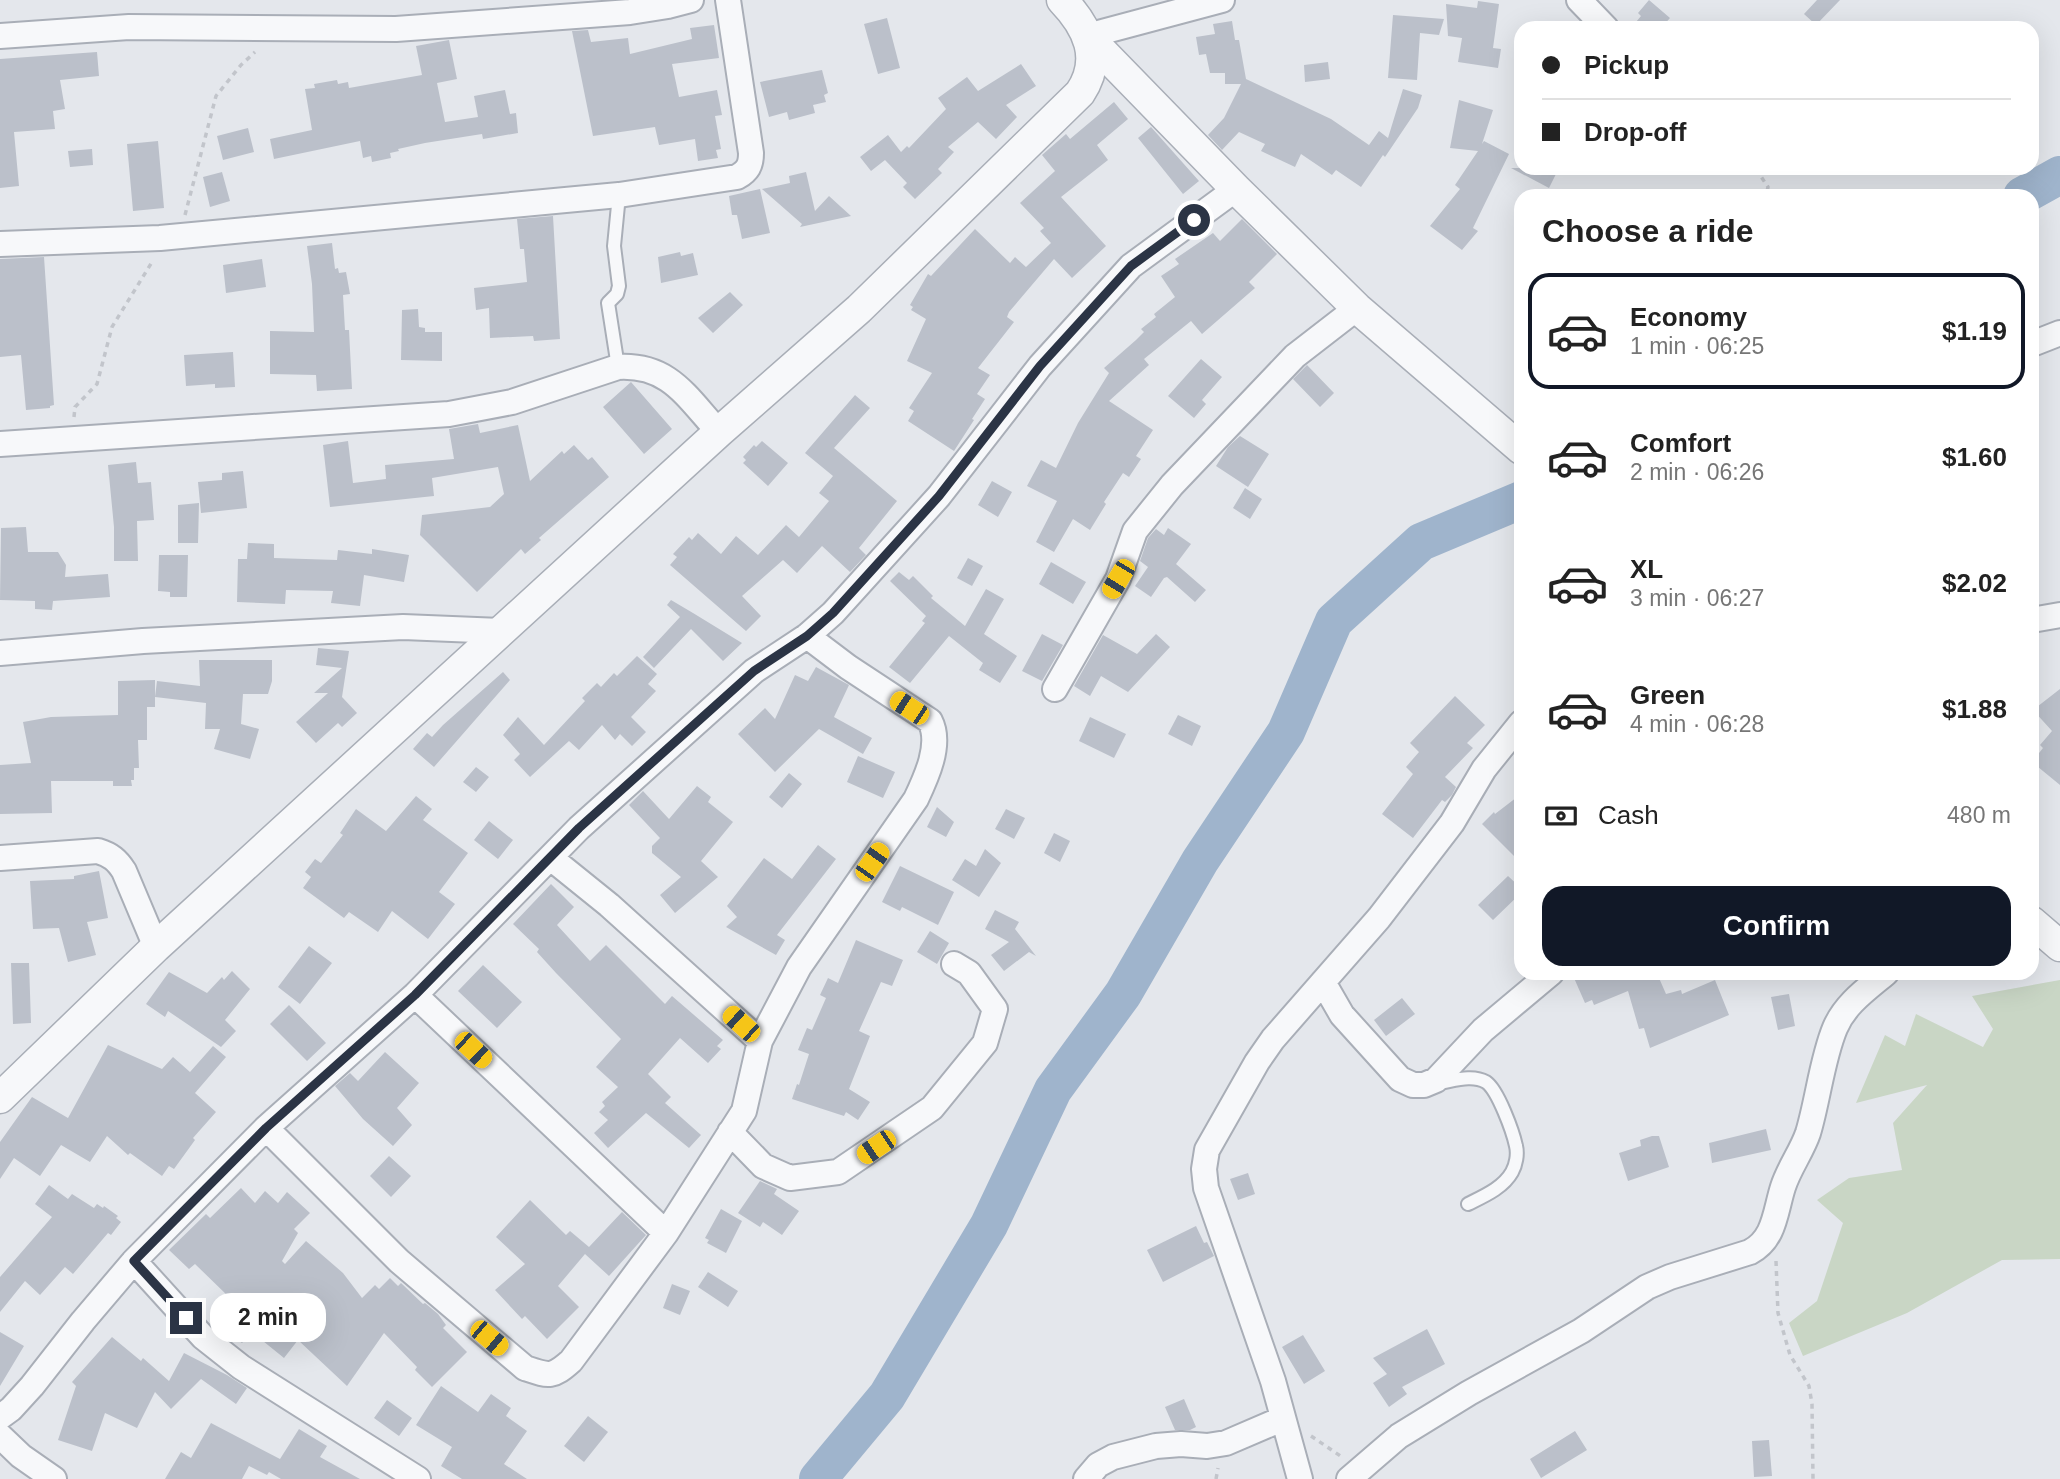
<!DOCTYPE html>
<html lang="en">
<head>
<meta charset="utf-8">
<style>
  body { margin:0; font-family:Arial,sans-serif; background:#f6f6f6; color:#222; height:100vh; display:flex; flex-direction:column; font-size:26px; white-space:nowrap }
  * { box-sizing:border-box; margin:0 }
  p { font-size:23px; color:#767676 }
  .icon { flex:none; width:38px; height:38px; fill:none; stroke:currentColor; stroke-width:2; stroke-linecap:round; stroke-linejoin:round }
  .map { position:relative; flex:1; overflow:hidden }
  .side { position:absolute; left:1514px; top:189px; width:525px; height:791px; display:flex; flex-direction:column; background:#fff; border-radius:21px; box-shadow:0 7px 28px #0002 }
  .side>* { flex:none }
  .guide { position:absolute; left:1514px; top:21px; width:525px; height:154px; border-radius:21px; box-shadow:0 7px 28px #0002; display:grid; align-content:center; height:154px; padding:0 28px; background:#fff }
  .end { position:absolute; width:32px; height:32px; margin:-16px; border:9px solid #2b3445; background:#fff; box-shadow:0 0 0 4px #fff }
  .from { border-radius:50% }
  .bubble { position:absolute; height:49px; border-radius:21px; background:#fff; box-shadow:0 7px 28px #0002; font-size:23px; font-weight:700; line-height:49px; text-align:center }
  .car { position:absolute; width:21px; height:42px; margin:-21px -10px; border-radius:9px; box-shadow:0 0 5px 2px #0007; background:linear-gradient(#f5c518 24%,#345 0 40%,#f5c518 0 76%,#345 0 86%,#f5c518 0) }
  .guide b { display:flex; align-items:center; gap:24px; height:66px; font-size:26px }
  .guide b+b { border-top:2px solid #e0e0e0 }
  .guide i { width:18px; height:18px; background:#222 }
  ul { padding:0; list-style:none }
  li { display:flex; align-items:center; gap:21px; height:116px; margin:0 14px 10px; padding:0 14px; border:4px solid transparent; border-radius:21px }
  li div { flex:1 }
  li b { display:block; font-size:26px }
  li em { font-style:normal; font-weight:700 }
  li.on { border-color:#111827 }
  li>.icon { width:63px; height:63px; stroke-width:1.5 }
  h2 { padding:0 28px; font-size:32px; line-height:84px }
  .pay { display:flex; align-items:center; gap:18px; height:77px; padding:0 28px; font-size:26px }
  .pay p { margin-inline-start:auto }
  .cta { display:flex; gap:14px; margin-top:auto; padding:14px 28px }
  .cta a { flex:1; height:80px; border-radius:21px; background:#111827; color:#fff; font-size:28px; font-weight:700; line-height:80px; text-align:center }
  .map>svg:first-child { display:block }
  .green { fill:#c9d6c5 }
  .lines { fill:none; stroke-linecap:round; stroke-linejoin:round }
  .river { stroke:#9fb4cc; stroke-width:38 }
  .building { fill:#bbc0ca }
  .service-casing { stroke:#a9aeb7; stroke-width:16 }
  .minor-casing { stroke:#a9aeb7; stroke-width:28 }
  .tertiary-casing { stroke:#a9aeb7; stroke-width:33 }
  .path { stroke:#c2c5cb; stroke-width:3.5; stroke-dasharray:5 5; stroke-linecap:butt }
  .service { stroke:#f7f8fa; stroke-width:12 }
  .minor { stroke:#f7f8fa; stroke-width:24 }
  .tertiary { stroke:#f7f8fa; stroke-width:30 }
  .route { stroke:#2b3445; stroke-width:9 }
</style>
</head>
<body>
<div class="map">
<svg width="2060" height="1479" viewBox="0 0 2060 1479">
  <rect width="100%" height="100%" fill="#e4e7ec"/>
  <path class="green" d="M2060,980V1259L2002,1260L1907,1313L1803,1356L1789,1323L1817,1301L1843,1223L1817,1200L1849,1178L1902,1170L1893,1123L1927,1085L1856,1103L1885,1035L1905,1046L1916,1014L1983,1047L1993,1029L1972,996Z"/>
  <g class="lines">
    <path class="river" d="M2022,196L2060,175
      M818,1479L887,1396L989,1225L1053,1090L1123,994L1200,861L1286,732L1334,621L1421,542L1521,500"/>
  </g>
  <path class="building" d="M1649,0L1670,18L1661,28H1631L1641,16L1638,13Z
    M1817,0H1840L1816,25L1804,14Z
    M1478,1L1499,4L1493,48L1501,49L1498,68L1458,62L1462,38L1448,36L1446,4L1477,8Z
    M1393,15L1444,19L1439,35L1420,33L1417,80L1388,78Z
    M887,18L900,68L878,74L864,24Z
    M1232,21L1235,40H1239L1246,79L1331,119L1369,145L1379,131L1388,138L1403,89L1422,95L1418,108L1385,157L1383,155L1361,187L1336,170L1332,175L1301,154L1295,167L1261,151L1265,144L1239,132L1222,150L1208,135L1224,118L1241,84H1225V73H1210L1206,54L1199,55L1196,37L1215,34L1213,24Z
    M714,25L719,58L672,64L679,97L717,90L722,115L715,116L721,149L716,150L718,158L698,161L695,139L659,145L655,127L593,136L572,31L588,30L591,42L628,38L630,54L692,39L690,28Z
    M449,40L457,79L437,83L445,122L478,117L474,96L505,90L510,114L516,113L518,133L483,139L482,134L425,143L398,149L399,151L390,153L391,158L372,162L371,156L363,158L360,141L274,159L270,139L312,130L305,89L315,88L314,84L337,80L338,84L348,82L349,88L422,75L416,46Z
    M97,52L99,76L60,80L65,109L53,111L55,129L14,132L19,186L0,188V59Z
    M1328,62L1330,79L1305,82L1304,65Z
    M1021,64L1036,86L1006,105L1017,117L996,139L978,122L948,147L954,152L938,169L942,173L915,199L903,187L907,183L885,160L871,171L860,157L888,135L901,152L907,146L909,148L946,109L938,98L967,77L978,91Z
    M822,70L828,93L824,95L826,102L813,105L815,113L789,120L787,112L769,117L760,82Z
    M1459,100L1493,110L1482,144L1484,141L1509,154L1473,228L1478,231L1462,250L1430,226L1460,189L1455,185L1478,151L1450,148Z
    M1114,102L1128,119L1097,145L1108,160L1061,197L1106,246L1072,278L1054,259L1009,312L1007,317L1014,322L978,368L990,375L977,394L985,399L972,419L974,420L954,451L908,421L914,411L909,408L932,373L907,361L926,319L911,310L913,307L910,305L928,274L931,276L975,229L1010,263L1015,257L1026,267L1051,243L1040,231L1044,228L1020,203L1055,171L1042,155L1066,134L1070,139Z
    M1151,127L1199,181L1183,194L1138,138Z
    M248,128L254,152L223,160L217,136Z
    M158,141L164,208L133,211L127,144Z
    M92,149L93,165L70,167L68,151Z
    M1511,168H1559L1549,188Z
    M222,172L230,201L210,207L203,177Z
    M806,172L815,211L829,196L851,216L800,227L802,224L762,189L790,183L789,176Z
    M760,189L770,233L742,239L737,215H732L729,196Z
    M553,216L560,339L534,341L533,336L490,338L489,308L476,310L474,288L527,282L524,249H520L517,219Z
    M1242,219L1277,254L1249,282L1255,288L1202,334L1191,321L1144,359L1149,365L1109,401L1153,430L1136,456L1141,459L1129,477L1123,473L1104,502L1106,504L1090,530L1073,519L1054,552L1036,542L1057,501L1027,486L1041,460L1056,468L1078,423L1109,373L1104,368L1136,340L1144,332L1141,329L1156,317L1154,314L1175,297L1161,276L1179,264L1175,259L1213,233L1220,241Z
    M332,243L335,269L338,268L339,273L346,272L350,294L343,295L345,330H349L352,389L317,391L316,375L270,374V331L314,332L312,284L307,246Z
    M680,252L681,256L693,253L698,275L661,283L658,257Z
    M44,257L54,405L50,406V408L26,410L21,355L0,357V259Z
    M262,259L266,287L226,293L223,265Z
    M730,292L743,305L713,333L698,318Z
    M418,309L419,327L425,328V332H442V361L401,360L402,310Z
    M233,352L235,387L215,388V384L186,386L184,355Z
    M1201,359L1222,377L1202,400L1206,404L1194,418L1168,396Z
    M1307,365L1334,393L1320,407L1293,379Z
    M631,382L672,429L644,454L603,407Z
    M855,395L870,408L834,448L897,501L859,548L866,555L850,572L822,546L797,573L783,560L742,596L761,616L746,631L670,565L677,557L673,554L689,537L692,540L698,533L721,554L736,536L758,555L786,525L799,537L829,501L819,493L833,476L805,453Z
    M478,424L480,433L518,425L530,481L562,451L564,454L574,445L588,460L592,457L609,477L539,538L541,540L525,554L521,549L477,592L420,535L422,515L490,507L504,494L498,467L432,478L434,496L330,507L323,445L348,441L353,483L386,479L385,465L454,459L449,429Z
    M1240,436L1269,454L1248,487L1216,466L1228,447Z
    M762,441L788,463L768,486L743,463L746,460L743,457L754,445L756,447Z
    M136,462L138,483L151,482L154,520L137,521L138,561H114V527L108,465Z
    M243,471L247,508L201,513L198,482L222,480V473Z
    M992,481L1012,492L998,517L978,505Z
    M1245,488L1262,499L1250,519L1233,508Z
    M199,503L198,543H178V505Z
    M26,527L28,552H58L66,565L65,577L108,574L110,597L53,601L52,610L35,609V601L0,600L1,528Z
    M1168,528L1191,544L1176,564L1206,590L1195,602L1167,577L1164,578L1151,597L1135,586L1148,567L1140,561L1148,538L1156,529L1164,535Z
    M248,543L274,544V558L337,560L338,550L372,554V549L409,555L404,582L364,575L360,606L331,603L333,591L286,590L285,604L237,602L238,559H247Z
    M159,555H188L187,597H170V592L158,591Z
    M968,558L983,566L972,586L957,578Z
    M1051,562L1086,582L1073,604L1039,584Z
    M899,572L909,580L913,576L933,596L931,598L965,626L986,589L1004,599L984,634L1017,656L1000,683L979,670L983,663L949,636L910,683L889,667L925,623L922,621L926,616L890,581Z
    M671,600L693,613L742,643L723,661L691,629L654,668L643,657L680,617L667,605Z
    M1042,634L1063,645L1042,681L1022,671Z
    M1156,634L1170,647L1128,692L1101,676L1090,696L1074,686L1103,635L1137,654Z
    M318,648L349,651L342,697L357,713L342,727L338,723L316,743L296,722L328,693H314L342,668L316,665Z
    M637,656L657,674L648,684L656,691L631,717L646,732L632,746L620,734L615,740L602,725L579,750L569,741L530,777L514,760L520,754L503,735L518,717L544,745L585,701L582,698L597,683L601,687L614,673L617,676Z
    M199,660H272V681L268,694H243L241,724L259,729L250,759L214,749L220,729H205L206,703L155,697L157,681L200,686Z
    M816,667L849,685L834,717L872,738L863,754L819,729L775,772L738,734L765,708L775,719L795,675L808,681Z
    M503,672L510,680L434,767L413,749L427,733L432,737L443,725Z
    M155,680V707H147V740H138L139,768H134V780H131L132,786H113V781H51L52,813L0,814V765L31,763L23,722L51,717L118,715V681Z
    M2060,689V785L2032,762L2043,748L2040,745L2052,731L2033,710Z
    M1455,696L1485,725L1467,743L1473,748L1445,777L1456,787L1452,795L1445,802L1442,800L1413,838L1382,814L1413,774L1406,767L1419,752L1410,743Z
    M1178,715L1201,726L1192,746L1168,734Z
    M1090,717L1126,734L1114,758L1079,741Z
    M858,756L895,772L883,798L847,782Z
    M476,767L489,777L476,792L463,782Z
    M789,773L802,784L782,808L769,797Z
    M697,786L711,797L708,802L733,822L701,861L718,877L675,913L660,895L681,877L652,853V846L660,838L629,805L643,791L669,819Z
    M1521,794V863L1482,824L1494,812L1495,814Z
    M416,796L432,809L423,820L468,853L439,892L455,904L428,939L392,911L378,932L349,912L344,918L303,888L311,877L305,872L315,859L321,863L343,835L340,833L356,809L386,831Z
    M937,807L954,822L946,837L927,827Z
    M1006,809L1025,818L1014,839L995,829Z
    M489,821L513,840L498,859L474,840Z
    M1054,833L1070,841L1060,862L1044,853Z
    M818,845L836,859L777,935L785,940L776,955L726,927L737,917L727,906L764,858L792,879Z
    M985,849L1001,863L979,897L952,880L965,859L976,866Z
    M900,866L954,892L938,925L902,907L900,911L882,902Z
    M99,871L108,918L87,922L96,955L68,962L59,928L33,929L30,881L74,879V876Z
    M1508,876L1521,888V893L1493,920L1478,905Z
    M551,884L574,907L557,925L590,961L606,945L665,1004L672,996L723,1040L717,1046L721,1049L708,1063L680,1038L648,1074L671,1097L665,1103L701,1135L689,1148L646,1113L608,1148L594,1133L608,1120L599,1112L605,1106L602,1102L618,1087L596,1067L621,1039L556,973L537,952L539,949L513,924Z
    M995,910L1019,922L1015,929L1036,956L1029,952L1004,971L991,955L1009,942L985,929Z
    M930,931L949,943L937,964L917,952Z
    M856,940L903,960L892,986L881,982L859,1031L870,1036L849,1089L870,1102L858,1120L846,1112L844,1116L792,1099L797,1084L799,1085L809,1054L798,1050L807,1028L812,1030L826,998L820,995L828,978L838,983Z
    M309,946L332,963L300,1004L278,987Z
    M11,963H29L31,1023L13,1024Z
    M483,965L522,1002L497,1028L458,991Z
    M232,971L250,989L225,1020L236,1031L221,1047L168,1011L165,1017L146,1004L169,972L207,993L222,977L224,980Z
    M1587,973H1670L1659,978L1666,994L1681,990L1682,994L1715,980L1729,1015L1650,1048L1644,1028L1639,1029L1628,991L1594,1005L1592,1000L1585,1003L1574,978Z
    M1789,994L1795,1026L1778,1030L1771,997Z
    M1402,998L1415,1014L1386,1036L1374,1020Z
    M289,1005L326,1043L307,1061L270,1024Z
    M108,1045L162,1069L173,1057L190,1072L213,1046L226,1057L195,1093L216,1112L193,1138L195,1140L174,1169L169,1166L162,1176L130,1153L128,1155L107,1136L90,1162L61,1145L40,1176L14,1158L0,1179V1142L32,1097L68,1118Z
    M385,1052L419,1083L397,1108L412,1125L393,1146L363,1119L335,1086L350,1073L358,1081Z
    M1766,1129L1771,1150L1712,1163L1709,1143Z
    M1652,1136H1659L1669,1167L1628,1181L1619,1153L1641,1146L1640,1140Z
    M389,1156L411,1176L391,1197L370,1176Z
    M1248,1173L1255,1194L1238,1200L1230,1179Z
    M760,1181L777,1189L774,1194L799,1211L782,1235L763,1222L760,1227L738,1213Z
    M49,1185L68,1199L72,1194L94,1208L97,1204L103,1208L104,1206L118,1216L116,1218L121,1222L111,1235L108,1233L73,1274L65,1267L40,1295L25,1281L0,1312V1277L52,1217L35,1204Z
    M241,1188L255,1203L265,1191L278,1203L287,1192L310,1213L294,1229L298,1233L282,1261L285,1264L306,1241L343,1273L362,1298L375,1285L379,1289L390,1278L398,1286L401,1283L423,1304L425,1303L438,1314L446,1325L443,1328L467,1352L432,1387L415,1370L417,1367L384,1333L347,1386L298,1340L284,1358L252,1332L242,1343L213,1321L230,1298L195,1264L189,1269L169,1250L206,1214L210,1218Z
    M530,1200L566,1235L570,1231L589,1247L622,1212L646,1235L609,1276L585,1254L558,1286L579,1307L547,1339L525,1316L522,1319L495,1290L525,1264L496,1237Z
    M721,1209L742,1221L726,1253L707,1243L709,1240L705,1238Z
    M1196,1226L1204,1243L1207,1242L1214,1256L1163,1282L1147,1250Z
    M708,1272L738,1291L728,1307L698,1287Z
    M672,1284L690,1291L680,1315L663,1308Z
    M1427,1329L1445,1364L1402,1387L1407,1394L1389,1407L1373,1383L1387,1374L1373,1358Z
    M0,1332L24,1346L0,1386Z
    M1303,1335L1325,1371L1304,1384L1282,1347Z
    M112,1337L141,1361L143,1358L169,1381L184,1353L227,1375L247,1388L236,1404L201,1379L171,1409L155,1392L137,1428L105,1413L92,1451L58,1440L76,1386L72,1382Z
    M441,1386L478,1412L491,1394L511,1408L506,1416L527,1431L504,1464L527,1479H462L441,1466L452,1447L416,1425Z
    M1184,1399L1196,1427L1190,1430H1175L1165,1407Z
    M387,1400L412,1418L399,1436L374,1418Z
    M588,1416L608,1432L584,1462L564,1446Z
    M211,1423L280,1459L299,1429L327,1446L320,1457L360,1479H281L269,1472L267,1475L249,1466L242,1479H165L181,1452L191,1458Z
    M1575,1431L1587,1450L1541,1478L1530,1459Z
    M1769,1440L1772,1476L1754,1477L1752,1441Z"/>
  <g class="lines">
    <g class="service-casing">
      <path id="service" d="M618,367L608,303L617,294L619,286L614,246L619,195
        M1438,1083C1453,1081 1472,1074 1486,1082C1498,1090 1513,1132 1516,1146C1518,1154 1516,1165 1512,1172C1503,1188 1484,1196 1468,1204"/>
    </g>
    <g class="minor-casing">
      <path id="minor" d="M1579,0L1606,28
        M0,36L129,27L396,29L630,12L668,6L691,0
        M1087,36L1222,0
        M0,244L160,238L619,195L737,177C748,171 751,165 751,153L728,0
        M2032,344L2060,333
        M0,444L449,414L512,402L618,367C670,364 687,398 719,432
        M2032,620L2060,615
        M0,653L143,641L403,627L501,631
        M1055,689L1118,579L1135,531L1172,485L1295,356L1357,308
        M0,858L98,851C111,855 117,860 124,871L156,947
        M552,859L609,905L760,1041
        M1323,982L1342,1015L1400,1079L1413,1085H1424L1436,1080L1483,1030L1551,973
        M415,995L666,1233
        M266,1128L399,1261L525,1368C549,1376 552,1378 571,1361L666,1233L744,1111L760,1041L799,967L916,799C926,778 942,744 930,721L848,667L807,636
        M730,1132L763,1166L790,1178L838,1172L932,1108L985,1043L995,1009L969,973L954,964
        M134,1261L203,1337L241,1367L418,1479
        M0,1417L11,1409L32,1386L83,1321L134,1261L266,1128L415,995L579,828L754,671L807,636L833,613L939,496L1040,366L1131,266L1236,189
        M0,1436L21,1456L54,1479
        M1086,1479L1098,1465L1113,1457L1156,1446L1181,1444L1207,1446L1226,1443L1282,1419
        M1300,1479L1273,1381L1206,1188L1204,1169L1207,1150L1257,1062L1273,1039L1379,918L1452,823L1484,769L1521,723
        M1349,1479L1399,1436L1469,1393L1581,1331L1647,1287L1670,1277L1750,1252C1775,1239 1775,1212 1783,1187C1789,1168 1802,1151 1808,1133C1818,1100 1822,1059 1835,1028C1845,1004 1867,989 1886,973"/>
    </g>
    <g class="tertiary-casing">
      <path id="tertiary" d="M1087,36L1236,189L1357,308L1521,449
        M2032,922L2060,946
        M0,1098L156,947L719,432L859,309L1080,93C1103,59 1088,27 1062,0"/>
    </g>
    <path class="path" d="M1761,168L1760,175L1768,187L1766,196
      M185,215L216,96L241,65L255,52
      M74,417L75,407L97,384L112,327L152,262
      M1776,1261L1778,1313L1790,1355L1809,1386L1812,1404L1813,1479
      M1311,1436L1342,1457
      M1216,1479L1218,1468"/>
    <use href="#service" class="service"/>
    <use href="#minor" class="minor"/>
    <use href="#tertiary" class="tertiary"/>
  </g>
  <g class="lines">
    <path class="route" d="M186,1318L134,1261L266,1128L415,995L579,828L754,671L807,636L833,613L939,496L1040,366L1131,266L1194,220"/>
  </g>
</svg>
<i class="end from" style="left:1194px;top:220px"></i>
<i class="end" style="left:186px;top:1318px"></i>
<div class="bubble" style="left:210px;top:1293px;width:116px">2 min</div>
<i class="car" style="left:1118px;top:579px;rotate:211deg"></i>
<i class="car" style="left:909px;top:708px;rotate:303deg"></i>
<i class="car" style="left:872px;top:862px;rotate:35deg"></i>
<i class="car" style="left:741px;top:1024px;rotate:312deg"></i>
<i class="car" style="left:473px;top:1050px;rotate:133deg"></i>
<i class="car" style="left:876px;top:1147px;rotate:236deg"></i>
<i class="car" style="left:489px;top:1338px;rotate:130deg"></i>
<div class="guide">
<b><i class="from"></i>Pickup</b>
<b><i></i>Drop-off</b>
</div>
<section class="side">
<h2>Choose a ride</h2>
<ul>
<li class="on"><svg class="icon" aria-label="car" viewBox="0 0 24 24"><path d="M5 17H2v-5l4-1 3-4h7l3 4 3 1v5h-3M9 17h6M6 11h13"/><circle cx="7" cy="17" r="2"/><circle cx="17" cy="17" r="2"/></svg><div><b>Economy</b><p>1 min · 06:25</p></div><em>$1.19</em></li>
<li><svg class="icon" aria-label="car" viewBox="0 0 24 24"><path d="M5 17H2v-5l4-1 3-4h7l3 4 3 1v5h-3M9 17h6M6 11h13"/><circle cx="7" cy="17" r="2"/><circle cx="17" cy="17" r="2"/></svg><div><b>Comfort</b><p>2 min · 06:26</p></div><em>$1.60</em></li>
<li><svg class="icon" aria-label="car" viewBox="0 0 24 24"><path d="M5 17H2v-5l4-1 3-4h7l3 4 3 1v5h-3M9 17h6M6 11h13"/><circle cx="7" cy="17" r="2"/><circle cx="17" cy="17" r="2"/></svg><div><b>XL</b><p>3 min · 06:27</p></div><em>$2.02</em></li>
<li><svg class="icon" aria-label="car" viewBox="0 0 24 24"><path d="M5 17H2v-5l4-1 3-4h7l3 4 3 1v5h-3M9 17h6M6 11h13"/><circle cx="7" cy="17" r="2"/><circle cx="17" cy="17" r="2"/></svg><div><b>Green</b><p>4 min · 06:28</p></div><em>$1.88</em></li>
</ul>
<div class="pay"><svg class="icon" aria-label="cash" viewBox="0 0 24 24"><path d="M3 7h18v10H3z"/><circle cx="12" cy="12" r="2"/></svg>Cash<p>480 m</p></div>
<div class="cta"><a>Confirm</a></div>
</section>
</div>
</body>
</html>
